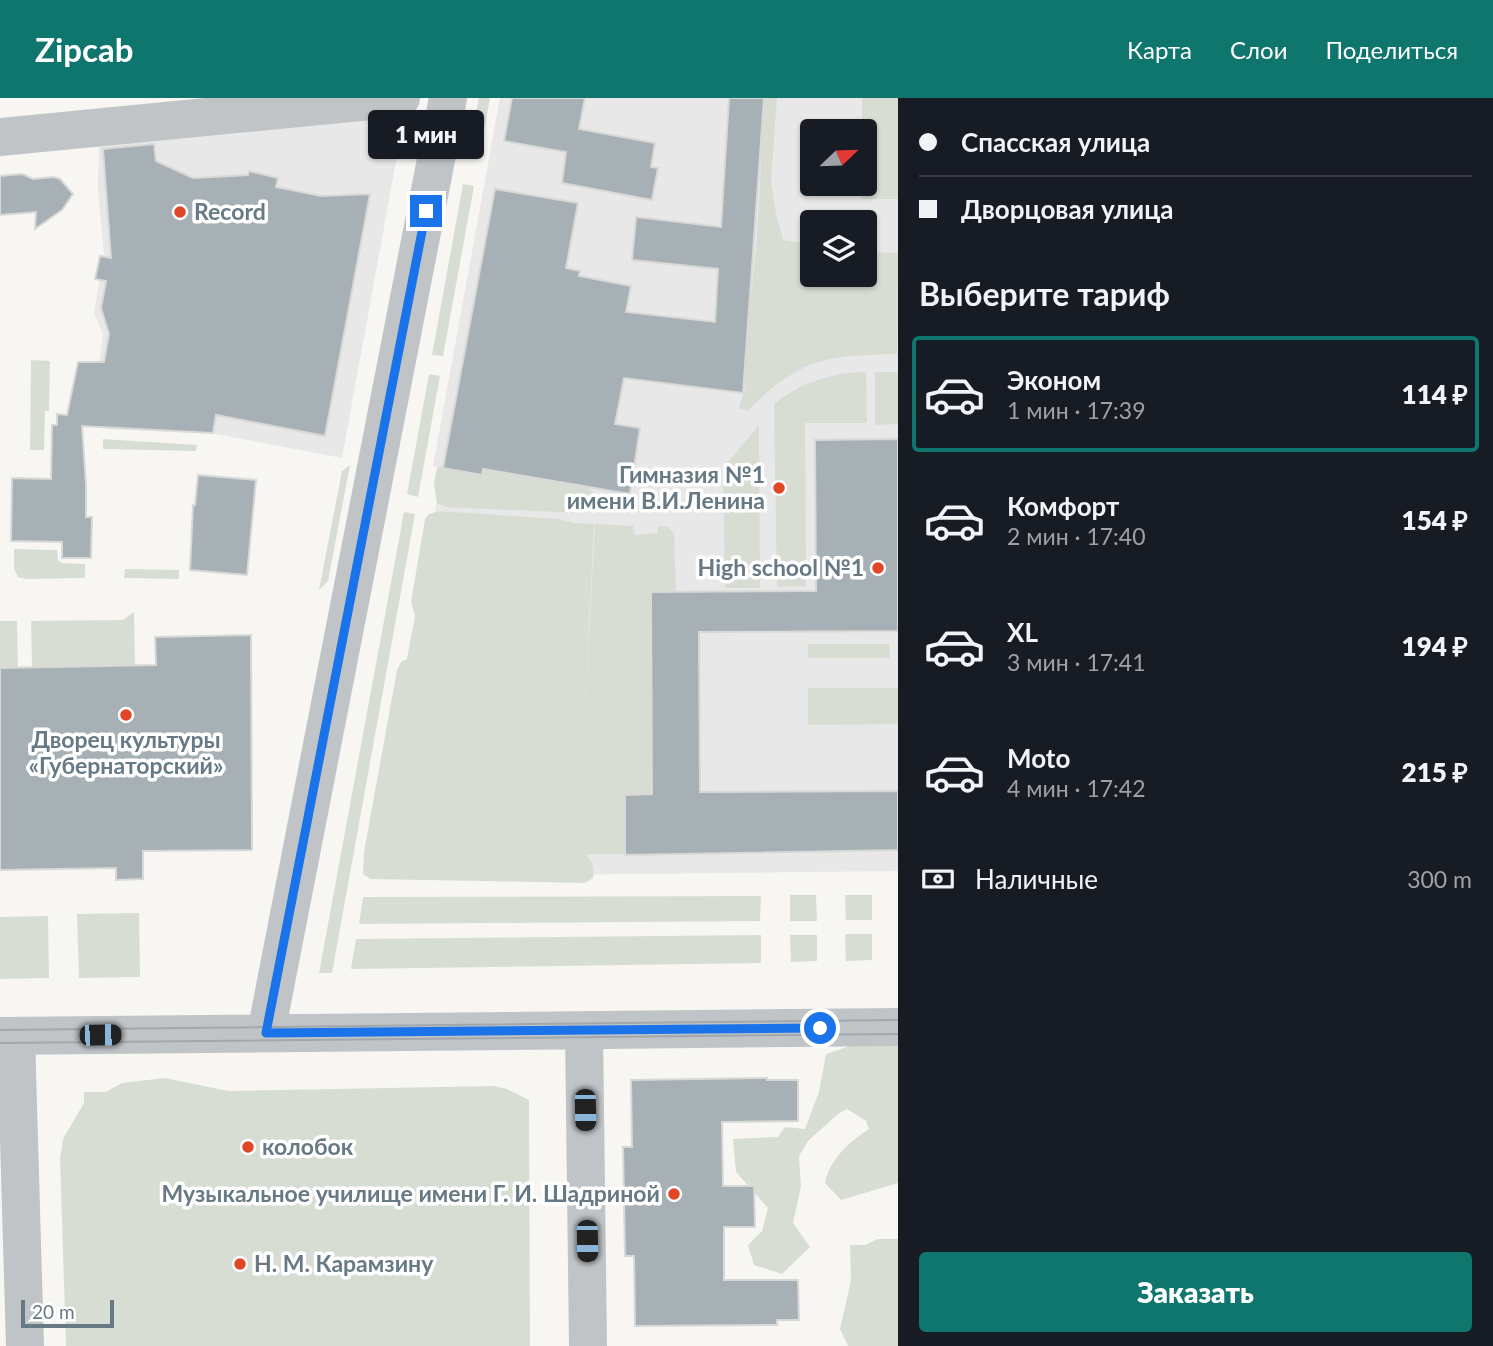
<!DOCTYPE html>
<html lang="ru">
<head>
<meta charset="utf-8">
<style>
  body { margin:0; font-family:Lato,sans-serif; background:#20242c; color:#f1f3f6; height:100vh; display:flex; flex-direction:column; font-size:26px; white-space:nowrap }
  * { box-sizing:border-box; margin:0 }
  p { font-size:23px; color:#9ea1a6 }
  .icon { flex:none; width:38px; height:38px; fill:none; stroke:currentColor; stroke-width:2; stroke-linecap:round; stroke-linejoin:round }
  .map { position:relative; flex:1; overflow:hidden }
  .details { display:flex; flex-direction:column; background:#171b24; width:595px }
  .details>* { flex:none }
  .banner { display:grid; align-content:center; height:154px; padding:0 21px; background:#171b24 }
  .needle { width:46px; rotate:67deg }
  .buttons { position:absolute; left:800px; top:21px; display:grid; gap:14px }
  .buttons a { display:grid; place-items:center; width:77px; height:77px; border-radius:7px; background:#171b24; box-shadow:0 2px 5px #0004; font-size:35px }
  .scale { position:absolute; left:21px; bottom:18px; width:93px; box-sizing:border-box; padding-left:7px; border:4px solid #667984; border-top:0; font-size:19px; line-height:24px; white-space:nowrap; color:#667984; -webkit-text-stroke:5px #fff; paint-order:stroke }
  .end { position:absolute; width:32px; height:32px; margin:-16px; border:9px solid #1a73e8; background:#fff; box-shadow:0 0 0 4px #fff }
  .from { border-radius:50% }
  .bubble { position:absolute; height:49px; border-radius:7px; background:#171b24; box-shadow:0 2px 5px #0004; font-size:23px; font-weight:800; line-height:49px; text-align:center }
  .car { position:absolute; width:21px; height:42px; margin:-21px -10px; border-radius:9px; box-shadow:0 0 5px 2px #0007; background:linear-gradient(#222 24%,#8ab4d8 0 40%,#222 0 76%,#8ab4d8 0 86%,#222 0) }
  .banner b { display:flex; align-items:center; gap:24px; height:66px; font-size:26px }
  .banner b+b { border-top:2px solid #363941 }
  .banner i { width:18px; height:18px; background:#f1f3f6 }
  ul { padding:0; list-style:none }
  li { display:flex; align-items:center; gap:21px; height:116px; margin:0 14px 10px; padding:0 7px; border:4px solid transparent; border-radius:7px }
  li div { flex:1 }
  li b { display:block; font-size:26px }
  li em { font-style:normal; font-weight:800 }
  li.selected { border-color:#0f766e }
  li>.icon { width:63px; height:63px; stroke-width:1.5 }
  h2 { padding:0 21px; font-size:32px; line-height:84px }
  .pay { display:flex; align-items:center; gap:18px; height:77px; padding:0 21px; font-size:26px }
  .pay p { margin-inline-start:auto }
  .action { display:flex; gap:14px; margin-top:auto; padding:14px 21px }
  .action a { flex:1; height:80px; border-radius:7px; background:#0f766e; color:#fff; font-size:28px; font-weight:800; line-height:80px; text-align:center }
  header { display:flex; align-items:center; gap:42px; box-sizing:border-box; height:98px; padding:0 35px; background:#0f766e; color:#fff }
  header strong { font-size:33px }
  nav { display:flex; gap:38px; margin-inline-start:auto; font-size:24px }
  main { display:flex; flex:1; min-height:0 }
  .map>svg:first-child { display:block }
  .built { fill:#e7e8e7; fill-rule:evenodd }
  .green { fill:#d8ddd4 }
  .building { fill:#a6b0b5; stroke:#d8d8d6; stroke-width:2 }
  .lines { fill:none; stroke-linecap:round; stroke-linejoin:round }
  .minor { stroke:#c0c4c7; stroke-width:38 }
  .tram { stroke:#a1a8ad; stroke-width:2 }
  .route { stroke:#1a73e8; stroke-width:9 }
  .poi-dot { fill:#e24627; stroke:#fff; stroke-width:2.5 }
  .labels { text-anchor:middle; stroke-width:7; stroke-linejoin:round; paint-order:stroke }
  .poi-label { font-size:23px; font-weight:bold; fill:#667984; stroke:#fff; text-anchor:start }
</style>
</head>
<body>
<header>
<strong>Zipcab</strong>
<nav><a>Карта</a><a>Слои</a><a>Поделиться</a></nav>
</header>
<main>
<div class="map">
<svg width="898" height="1248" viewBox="0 0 898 1248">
  <rect width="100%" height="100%" fill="#f7f6f3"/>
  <path class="built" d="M500,0H898V773L366,779L443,371L433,368ZM812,33H864V86H812ZM812,124H864V177H812Z
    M405,14L342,360L216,336L105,331L117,272L99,267L103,236L94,215L104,155L98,93L99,44Z"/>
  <path class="green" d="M479,0H490L480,56L469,54Z
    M764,0H777L771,83L776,116L783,142L812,146V177H864L865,154L898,155L897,256C822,258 802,260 747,313L739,310L746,288C734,272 744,244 747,225C759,151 760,75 764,0Z
    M862,0H898V101H862V86H864V33H862Z
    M463,86L474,88L443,258L432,257Z
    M31,262L50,263L49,313H45L44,352H30Z
    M866,274L867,325H805L806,488L777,489L774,306C800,285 833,274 866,274Z
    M875,274H898V326L875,327Z
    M429,276L440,278L418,399L407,396Z
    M759,327L760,490H725L723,370Z
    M103,341L197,347L196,353L103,351Z
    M479,365L584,387L594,395L596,405L592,412L578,415L446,409L437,405L434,385L437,370L446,367Z
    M350,367L328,483L319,492L342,373Z
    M439,413L558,421L574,425L594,426L582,666L595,426L633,428L635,437L658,435V428H667L674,435L676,494H650L652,696H624V756H586C593,763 594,770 593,780L585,785L371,781L363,776L364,754L397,572L401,564L407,561L415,518L411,504L425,421L429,416Z
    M404,414L415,416L332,875H319Z
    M14,451L57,452L58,462L62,465L85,466V480L26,481L18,479L14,471Z
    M125,471L179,472V481L124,480Z
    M134,514L135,567L32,570L31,523L123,522Z
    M0,523H17L18,570H0Z
    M808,546H889L890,560H808Z
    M808,590H898V626L808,627Z
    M790,797H816L817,823H790Z
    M845,797H872V822H846Z
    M761,798L760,823L359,826L363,799Z
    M139,815L140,879L79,880L77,816Z
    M48,818L49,880L0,881V819Z
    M872,836V862L846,863L845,836Z
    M761,837V865L351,871L356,841Z
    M790,837H817V863L791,864Z
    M871,941L898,944V1085L841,1102L825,1085C830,1061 849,1044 869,1031L866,1023L847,1011L838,1016L808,1043L799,1058L801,1089L793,1125L810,1149L782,1176L754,1167L748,1147L762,1133L768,1110L736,1074L733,1041L778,1039L785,1029L805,1031L819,994L826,956Z
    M165,980L228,993L494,988L507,991L529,1002L530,1248H66L60,1061L63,1041L84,1005V994H106L122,985Z
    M878,1141H898V1248H848L840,1231L851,1182L850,1147H865Z"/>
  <path class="building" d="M512,0H585L579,31L655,45L651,69L658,70L652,102L562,85L566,54L504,43Z
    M729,0H764L743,295L624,280L615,326L640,330L630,396L483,371L482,377L443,370L495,91L578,105L566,170L580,173L579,178L631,188L626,214L715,224L718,171L632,162L636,119L721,129Z
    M154,46L156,63L193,80L248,77L249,73L278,80L276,89L321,98L370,96L325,338L216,317L213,335L82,328L86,386V419H92L91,460H62V444L11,443L12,380L51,381L52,327H57V316L67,317L78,264H104L109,236L101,210L106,183L95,181L100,158L111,160L103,51Z
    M22,76L33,81L53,79L60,81L73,96L62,112L35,131L36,114L0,117V78Z
    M898,341V533L699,534L700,694L898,693V752L625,757V697L652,696L651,494L816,493L815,342Z
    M198,377L256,382L247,477L190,472L193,407H195Z
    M251,537L252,752L143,753V781L116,782V770L0,772V570L156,567L155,539Z
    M767,980V982H798V1023L722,1024L723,1088H754L755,1129H724V1182H798L799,1222H777V1227L635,1228L634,1158H625L623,1049H632L631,982Z"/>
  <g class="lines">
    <path class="minor" d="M0,39L401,0
      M584,932L588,1248
      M266,935L448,0
      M0,938L898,929
      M16,938L25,1248"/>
    <path class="tram" d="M0,932L898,922
      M0,945L898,936"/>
  </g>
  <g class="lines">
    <path class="route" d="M426,113L266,935L820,930"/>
  </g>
  <g class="poi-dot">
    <circle cx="180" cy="114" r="7"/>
    <circle cx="779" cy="390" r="7"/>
    <circle cx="878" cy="470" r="7"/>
    <circle cx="126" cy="617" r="7"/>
    <circle cx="248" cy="1049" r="7"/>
    <circle cx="674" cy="1096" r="7"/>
    <circle cx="240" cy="1166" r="7"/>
  </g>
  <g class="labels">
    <g class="poi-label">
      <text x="194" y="122">Record</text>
      <text x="765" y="385" text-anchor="end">Гимназия №1<tspan x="765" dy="26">имени В.И.Ленина</tspan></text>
      <text x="864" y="478" text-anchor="end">High school №1</text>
      <text x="126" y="650" text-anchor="middle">Дворец культуры<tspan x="126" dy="26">«Губернаторский»</tspan></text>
      <text x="262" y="1057">колобок</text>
      <text x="660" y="1104" text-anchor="end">Музыкальное училище имени Г. И. Шадриной</text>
      <text x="254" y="1174">Н. М. Карамзину</text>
    </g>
  </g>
</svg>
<div class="buttons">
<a><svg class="needle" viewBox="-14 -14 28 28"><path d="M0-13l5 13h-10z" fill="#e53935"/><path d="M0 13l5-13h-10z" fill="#9ea1a6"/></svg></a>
<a><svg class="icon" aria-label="layers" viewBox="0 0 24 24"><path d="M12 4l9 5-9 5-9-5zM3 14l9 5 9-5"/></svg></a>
</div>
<div class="scale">20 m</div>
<i class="end from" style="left:820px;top:930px"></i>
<i class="end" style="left:426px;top:113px"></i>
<div class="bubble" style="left:368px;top:12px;width:116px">1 мин</div>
<i class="car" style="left:100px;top:937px;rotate:89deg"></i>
<i class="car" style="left:585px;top:1012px;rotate:179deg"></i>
<i class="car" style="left:587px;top:1143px;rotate:179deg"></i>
</div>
<section class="details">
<div class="banner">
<b><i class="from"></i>Спасская улица</b>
<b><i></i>Дворцовая улица</b>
</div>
<h2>Выберите тариф</h2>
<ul>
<li class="selected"><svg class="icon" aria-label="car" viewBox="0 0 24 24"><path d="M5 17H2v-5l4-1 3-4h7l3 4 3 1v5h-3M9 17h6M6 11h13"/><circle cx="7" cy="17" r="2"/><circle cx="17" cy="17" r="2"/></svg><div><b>Эконом</b><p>1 мин · 17:39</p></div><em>114 ₽</em></li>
<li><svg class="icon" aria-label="car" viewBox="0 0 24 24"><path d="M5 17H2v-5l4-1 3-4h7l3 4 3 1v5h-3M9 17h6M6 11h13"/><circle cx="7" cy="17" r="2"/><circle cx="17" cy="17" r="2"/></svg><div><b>Комфорт</b><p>2 мин · 17:40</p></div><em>154 ₽</em></li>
<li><svg class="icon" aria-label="car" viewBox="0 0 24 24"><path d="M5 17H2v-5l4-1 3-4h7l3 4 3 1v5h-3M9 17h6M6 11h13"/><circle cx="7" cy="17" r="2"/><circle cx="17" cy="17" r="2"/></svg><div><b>XL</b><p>3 мин · 17:41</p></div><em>194 ₽</em></li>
<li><svg class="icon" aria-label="car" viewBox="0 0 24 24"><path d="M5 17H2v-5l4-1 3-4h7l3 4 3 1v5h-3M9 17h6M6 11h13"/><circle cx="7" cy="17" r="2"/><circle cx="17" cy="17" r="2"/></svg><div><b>Moto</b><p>4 мин · 17:42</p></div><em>215 ₽</em></li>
</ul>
<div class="pay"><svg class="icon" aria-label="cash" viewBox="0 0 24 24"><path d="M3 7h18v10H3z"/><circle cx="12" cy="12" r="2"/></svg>Наличные<p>300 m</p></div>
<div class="action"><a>Заказать</a></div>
</section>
</main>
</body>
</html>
